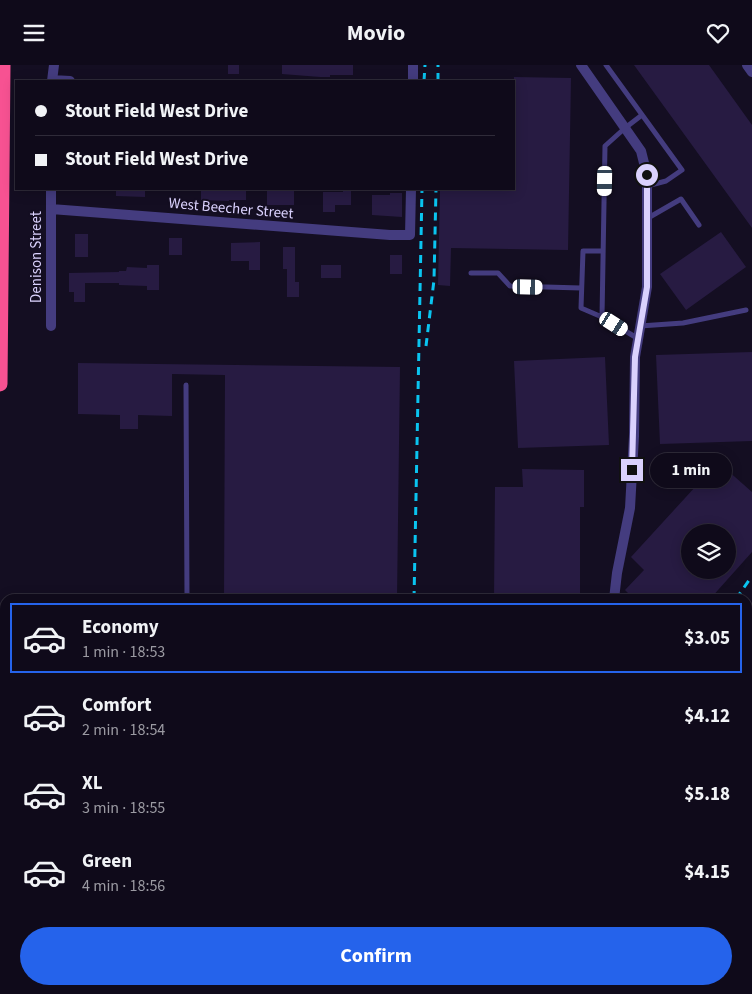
<!DOCTYPE html>
<html lang="en">
<head>
<meta charset="utf-8">
<style>
  body { margin:0; font-family:"Source Sans 3",sans-serif; background:#1d1827; color:#f1f3f6; height:100vh; display:flex; flex-direction:column; font-size:19px; white-space:nowrap }
  * { box-sizing:border-box; margin:0 }
  p { font-size:16px; color:#9b9aa2 }
  .icon { flex:none; width:28px; height:28px; fill:none; stroke:currentColor; stroke-width:2; stroke-linecap:round; stroke-linejoin:round }
  .map { position:relative; flex:1; overflow:hidden }
  .drawer { position:absolute; left:0px; top:529px; width:752px; height:401px; display:flex; flex-direction:column; background:#0f0a1a; border-radius:15px 15px 0 0; box-shadow:0 2px 12px #0003,0 0 0 1px #2f2b39 }
  .drawer>* { flex:none }
  .hud { position:absolute; left:15px; top:15px; width:500px; height:110px; border-radius:0px; box-shadow:0 2px 12px #0003,0 0 0 1px #2f2b39; display:grid; align-content:center; height:110px; padding:0 20px; background:#0f0a1a }
  .tools { position:absolute; left:681px; top:459px; display:grid; gap:10px }
  .tools a { display:grid; place-items:center; width:55px; height:55px; border-radius:50%; background:#0f0a1a; box-shadow:0 2px 12px #0003,0 0 0 1px #2f2b39; font-size:25px }
  .end { position:absolute; width:22px; height:22px; margin:-11px; border:6px solid #dad1fd; background:#111; box-shadow:0 0 0 2px #111 }
  .from { border-radius:50% }
  .bubble { position:absolute; height:35px; border-radius:18px; background:#0f0a1a; box-shadow:0 2px 12px #0003,0 0 0 1px #2f2b39; font-size:16px; font-weight:700; line-height:35px; text-align:center }
  .car { position:absolute; width:15px; height:30px; margin:-15px -8px; border-radius:6px; box-shadow:0 0 4px 1px #0007; background:linear-gradient(#fff 24%,#345 0 40%,#fff 0 76%,#345 0 86%,#fff 0) }
  .hud b { display:flex; align-items:center; gap:18px; height:48px; font-size:19px }
  .hud b+b { border-top:1px solid #2f2b39 }
  .hud i { width:12px; height:12px; background:#f1f3f6 }
  ul { padding:9px 0 0; list-style:none }
  li { display:flex; align-items:center; gap:15px; height:70px; margin:0 10px 8px; padding:0 10px; border:2px solid transparent; border-radius:0px }
  li div { flex:1 }
  li b { display:block; font-size:19px }
  li em { font-style:normal; font-weight:700 }
  li.on { border-color:#2563eb }
  li>.icon { width:45px; height:45px; stroke-width:1.5 }
  .primary-button { display:flex; gap:10px; margin-top:auto; padding:10px 20px }
  .primary-button a { flex:1; height:58px; border-radius:30px; background:#2563eb; color:#fff; font-size:20px; font-weight:700; line-height:58px; text-align:center }
  header { display:flex; justify-content:space-between; align-items:center; height:65px; padding:0 20px; background:#0f0a1a; font-size:22px; font-weight:700 }
  .map>svg:first-child { display:block }
  .building { fill:#271b42; fill-rule:evenodd }
  .lines { fill:none; stroke-linecap:round; stroke-linejoin:round }
  .service { stroke:#443c7f; stroke-width:5 }
  .minor { stroke:#443c7f; stroke-width:10 }
  .motorway { stroke:#f75292; stroke-width:15 }
  .rail { stroke:#0ac4f0; stroke-width:3; stroke-dasharray:8 6; stroke-linecap:butt }
  .route { stroke:#dad1fd; stroke-width:6 }
  .labels { text-anchor:middle; stroke-width:4; stroke-linejoin:round; paint-order:stroke }
  .street-label { font-size:15px; fill:#dad1fd; stroke:#140e22 }
</style>
</head>
<body>
<header><svg class="icon" aria-label="menu" viewBox="0 0 24 24"><path d="M4 6h16M4 12h16M4 18h16"/></svg>Movio<svg class="icon" aria-label="heart" viewBox="0 0 24 24"><path d="M12 20l-8-8c-3-5 5-10 8-4 3-6 11-1 8 4z"/></svg></header>
<div class="map">
<svg width="752" height="929" viewBox="0 0 752 929">
  <rect width="100%" height="100%" fill="#140e22"/>
  <path class="building" d="M228,0H239V9H228Z
    M282,0H353V10H330V12H320L282,9Z
    M634,0H709L752,60V163Z
    M514,12L571,13L568,185L451,183L450,221L438,220L440,124H514Z
    M116,124H145V132L116,131Z
    M201,124H246V135H229V136L201,135Z
    M267,124H294V140H267Z
    M343,124H351V140H335V147H323V127H343Z
    M390,128H402V152L372,150V130H390Z
    M721,167L746,202L686,245L660,209Z
    M75,169H88V192H75Z
    M169,173H182V190H169Z
    M260,177V205H249V196H231V178Z
    M283,182H295V217H299V232H287V204H283Z
    M390,190H402V209H390Z
    M147,200H159V225H147V221L119,220V218H85V237H74V227H69V208L119,207V206H126L127,202L147,203Z
    M321,200H341V213H321Z
    M752,287V376L660,379L656,290Z
    M605,292L609,380L518,383L514,296Z
    M78,298L400,302L397,534H224L225,310L172,309V351L138,350V364H120V350L78,349Z
    M718,397L752,427V487L710,534H634L625,525L644,505L631,492ZM690,468H728V505H690Z
    M522,404L584,405V442H580V534H494L495,422H523Z"/>
  <g class="lines">
    <path class="service" d="M606,0L682,105L666,116L647,121
      M648,153L681,134L699,160
      M603,186H583L581,243L602,252L605,81L625,63L642,50
      M471,208H498L510,221L581,223
      M602,252L637,273
      M640,261L683,258L746,245
      M186,320L187,534
      M748,584H752
      M748,798H752
      M444,929L448,925
      M504,929L505,925"/>
    <path class="minor" d="M581,0L641,86L647,110V222L635,292L634,371L630,443L617,508L614,534
      M747,0L752,7
      M52,15L70,16
      M52,16L54,0
      M413,16V0
      M51,144L390,170H410L411,124
      M51,261V124
      M748,578L752,575
      M422,929L426,925"/>
    <path class="motorway" d="M0,319L3,0"/>
    <path class="rail" d="M424,16L425,0
      M438,16V0
      M426,281L434,215L436,124
      M414,534L422,124
      M736,534L752,511
      M371,929L375,925
      M382,929L385,925"/>
  </g>
  <g class="lines">
    <path class="route" d="M632,405L635,292L647,222V110"/>
  </g>
  <g class="labels">
    <g class="street-label">
      <text transform="translate(231 143) rotate(5)" y="5">West Beecher Street</text>
      <text transform="translate(36 192) rotate(-90)" y="5">Denison Street</text>
    </g>
  </g>
</svg>
<div class="tools">
<a><svg class="icon" aria-label="layers" viewBox="0 0 24 24"><path d="M12 4l9 5-9 5-9-5zM3 14l9 5 9-5"/></svg></a>
</div>
<i class="end from" style="left:647px;top:110px"></i>
<i class="end" style="left:632px;top:405px"></i>
<div class="bubble" style="left:650px;top:388px;width:82px">1 min</div>
<i class="car" style="left:605px;top:116px;rotate:181deg"></i>
<i class="car" style="left:528px;top:222px;rotate:91deg"></i>
<i class="car" style="left:614px;top:259px;rotate:122deg"></i>
<div class="hud">
<b><i class="from"></i>Stout Field West Drive</b>
<b><i></i>Stout Field West Drive</b>
</div>
<section class="drawer">
<ul>
<li class="on"><svg class="icon" aria-label="car" viewBox="0 0 24 24"><path d="M5 17H2v-5l4-1 3-4h7l3 4 3 1v5h-3M9 17h6M6 11h13"/><circle cx="7" cy="17" r="2"/><circle cx="17" cy="17" r="2"/></svg><div><b>Economy</b><p>1 min · 18:53</p></div><em>$3.05</em></li>
<li><svg class="icon" aria-label="car" viewBox="0 0 24 24"><path d="M5 17H2v-5l4-1 3-4h7l3 4 3 1v5h-3M9 17h6M6 11h13"/><circle cx="7" cy="17" r="2"/><circle cx="17" cy="17" r="2"/></svg><div><b>Comfort</b><p>2 min · 18:54</p></div><em>$4.12</em></li>
<li><svg class="icon" aria-label="car" viewBox="0 0 24 24"><path d="M5 17H2v-5l4-1 3-4h7l3 4 3 1v5h-3M9 17h6M6 11h13"/><circle cx="7" cy="17" r="2"/><circle cx="17" cy="17" r="2"/></svg><div><b>XL</b><p>3 min · 18:55</p></div><em>$5.18</em></li>
<li><svg class="icon" aria-label="car" viewBox="0 0 24 24"><path d="M5 17H2v-5l4-1 3-4h7l3 4 3 1v5h-3M9 17h6M6 11h13"/><circle cx="7" cy="17" r="2"/><circle cx="17" cy="17" r="2"/></svg><div><b>Green</b><p>4 min · 18:56</p></div><em>$4.15</em></li>
</ul>
<div class="primary-button"><a>Confirm</a></div>
</section>
</div>
</body>
</html>
